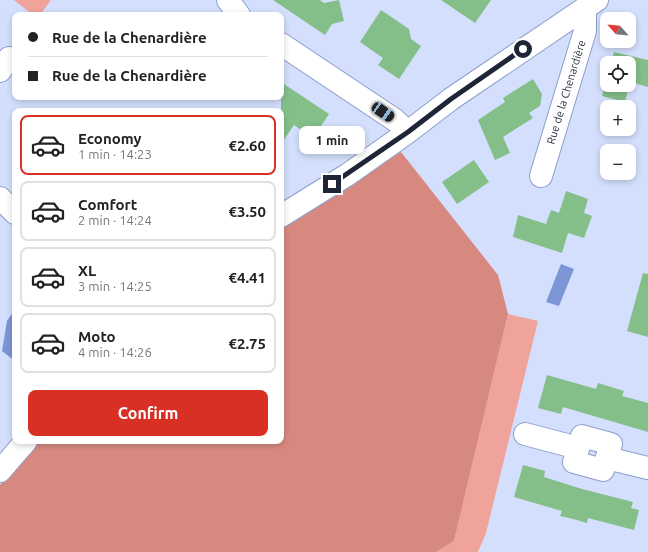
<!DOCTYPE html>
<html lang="en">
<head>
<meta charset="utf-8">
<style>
  body { margin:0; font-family:Ubuntu,sans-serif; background:#f6f6f6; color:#222; height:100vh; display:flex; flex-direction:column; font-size:15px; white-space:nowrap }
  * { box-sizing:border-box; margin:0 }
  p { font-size:13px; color:#767676 }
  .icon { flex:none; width:22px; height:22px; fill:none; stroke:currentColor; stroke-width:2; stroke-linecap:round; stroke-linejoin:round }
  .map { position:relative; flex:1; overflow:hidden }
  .drawer { position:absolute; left:12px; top:108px; width:272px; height:336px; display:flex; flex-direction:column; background:#fff; border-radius:8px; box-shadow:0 2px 6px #0003 }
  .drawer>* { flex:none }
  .hud { position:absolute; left:12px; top:12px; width:272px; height:88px; border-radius:8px; box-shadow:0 2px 6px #0003; display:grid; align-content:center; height:88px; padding:0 16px; background:#fff }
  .needle { width:26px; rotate:297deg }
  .fabs { position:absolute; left:600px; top:12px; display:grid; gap:8px }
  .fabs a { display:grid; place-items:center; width:36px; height:36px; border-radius:8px; background:#fff; box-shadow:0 2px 6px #0003; font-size:20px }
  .end { position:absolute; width:18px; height:18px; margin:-9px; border:5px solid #1e2537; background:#fff; box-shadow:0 0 0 2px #fff }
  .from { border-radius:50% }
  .bubble { position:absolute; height:28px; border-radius:8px; background:#fff; box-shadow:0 2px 6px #0003; font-size:13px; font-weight:700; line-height:28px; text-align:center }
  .car { position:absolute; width:12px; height:24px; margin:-12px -6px; border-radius:5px; box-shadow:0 0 3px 1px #0007; background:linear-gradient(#222 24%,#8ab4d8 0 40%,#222 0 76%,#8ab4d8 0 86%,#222 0) }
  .hud b { display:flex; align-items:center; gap:14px; height:38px; font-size:15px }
  .hud b+b { border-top:1px solid #e0e0e0 }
  .hud i { width:10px; height:10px; background:#222 }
  ul { padding:7px 0 0; list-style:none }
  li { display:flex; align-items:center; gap:12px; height:60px; margin:0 8px 6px; padding:0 8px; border:2px solid #e0e0e0; border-radius:8px }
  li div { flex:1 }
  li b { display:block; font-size:15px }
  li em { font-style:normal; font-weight:700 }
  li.on { border-color:#d93025 }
  li>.icon { width:36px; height:36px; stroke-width:1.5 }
  .cta { display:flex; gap:8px; margin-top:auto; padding:8px 16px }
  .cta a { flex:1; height:46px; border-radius:8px; background:#d93025; color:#fff; font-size:16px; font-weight:700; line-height:46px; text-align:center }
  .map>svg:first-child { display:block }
  .green { fill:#f0a39a }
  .forest { fill:#d7897f }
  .water { fill:#7c95d4 }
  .building { fill:#84bf8a }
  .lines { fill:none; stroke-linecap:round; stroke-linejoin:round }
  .minor-casing { stroke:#8b9ecb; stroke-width:24 }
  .minor { stroke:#fff; stroke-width:22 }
  .route { stroke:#1e2537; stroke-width:5 }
  .labels { text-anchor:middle; stroke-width:3; stroke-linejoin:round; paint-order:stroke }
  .street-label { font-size:11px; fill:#1e2537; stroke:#fff }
</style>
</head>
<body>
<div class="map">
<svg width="648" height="552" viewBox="0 0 648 552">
  <rect width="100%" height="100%" fill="#d3dffc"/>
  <path class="green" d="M14,0H51L40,15H33Z
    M508,314L538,321L486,533L478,552H436L454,541Z"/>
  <path class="forest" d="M401,152L498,275L508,314L454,541L436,552H0V485L39,441H281V227Z"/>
  <path class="water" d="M561,264L574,269L559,306L546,302Z
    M15,309V361L2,351L7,321Z"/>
  <path class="building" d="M273,0H320L324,3L339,0L344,21L332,24L325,35Z
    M441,0H491L475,23Z
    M381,10L409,29L411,39L421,46L399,79L378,65L383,58L360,42Z
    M614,52L648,60V87L630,82L625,102L602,96L607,78V85H629V63H611Z
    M533,79L542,94L540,106L529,113L533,118L503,137L510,153L495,160L478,120L505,102L503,98Z
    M281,82L329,114L313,138L294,125L281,144Z
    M474,160L489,182L457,204L442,182Z
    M566,191L588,199L584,213L592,216L584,238L568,233L562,253L513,237L518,215L546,224L551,210L559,213Z
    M643,273L648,274V337L627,331Z
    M547,375L596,389L598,383L624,391L622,396L648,403V432L563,407L561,414L538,408Z
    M523,465L545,471L544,477L582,489L633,502L631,508L639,510L634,530L588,518L587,523L573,519L560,516L562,511L514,497Z"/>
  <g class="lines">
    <g class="minor-casing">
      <path id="minor" d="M228,0L239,15
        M281,44L395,120L408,132
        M0,71L9,58
        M541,176L585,31V8
        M0,198L15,213
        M281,216L347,175L408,132L451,99L597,0
        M525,434L578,448
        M582,436L611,444L603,470L574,462Z
        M607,458L648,468
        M0,471L26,441"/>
    </g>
    <use href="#minor" class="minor"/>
  </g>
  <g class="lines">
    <path class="route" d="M332,184L408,132L451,99L523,49"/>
  </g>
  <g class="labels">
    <g class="street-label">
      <text transform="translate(566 92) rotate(-73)" y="4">Rue de la Chenardière</text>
    </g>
  </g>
</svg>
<div class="fabs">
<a><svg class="needle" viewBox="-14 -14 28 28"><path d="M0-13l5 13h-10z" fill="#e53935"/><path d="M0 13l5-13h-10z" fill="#767676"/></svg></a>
<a><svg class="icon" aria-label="locate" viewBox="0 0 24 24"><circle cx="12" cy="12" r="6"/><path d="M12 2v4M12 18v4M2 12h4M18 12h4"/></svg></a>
<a>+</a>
<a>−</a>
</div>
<i class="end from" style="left:523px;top:49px"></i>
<i class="end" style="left:332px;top:184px"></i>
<div class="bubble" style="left:299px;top:126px;width:66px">1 min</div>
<i class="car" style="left:383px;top:112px;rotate:124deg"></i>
<div class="hud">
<b><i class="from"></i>Rue de la Chenardière</b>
<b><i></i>Rue de la Chenardière</b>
</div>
<section class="drawer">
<ul>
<li class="on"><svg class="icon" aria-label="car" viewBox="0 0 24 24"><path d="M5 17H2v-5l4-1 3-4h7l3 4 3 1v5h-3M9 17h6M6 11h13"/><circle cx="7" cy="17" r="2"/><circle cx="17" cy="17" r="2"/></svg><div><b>Economy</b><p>1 min · 14:23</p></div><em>€2.60</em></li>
<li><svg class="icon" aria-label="car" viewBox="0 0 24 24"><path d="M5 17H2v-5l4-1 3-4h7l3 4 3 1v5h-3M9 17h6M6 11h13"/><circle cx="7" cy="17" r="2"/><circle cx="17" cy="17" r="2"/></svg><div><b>Comfort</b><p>2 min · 14:24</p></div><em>€3.50</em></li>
<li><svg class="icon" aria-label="car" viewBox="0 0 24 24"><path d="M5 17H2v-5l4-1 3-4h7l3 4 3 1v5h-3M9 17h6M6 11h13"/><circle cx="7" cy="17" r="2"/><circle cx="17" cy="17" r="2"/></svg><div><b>XL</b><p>3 min · 14:25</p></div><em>€4.41</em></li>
<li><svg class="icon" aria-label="car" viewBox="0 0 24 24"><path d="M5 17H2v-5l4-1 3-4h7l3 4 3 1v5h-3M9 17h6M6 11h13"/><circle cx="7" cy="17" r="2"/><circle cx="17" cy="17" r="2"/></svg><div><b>Moto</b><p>4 min · 14:26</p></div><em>€2.75</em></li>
</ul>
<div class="cta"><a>Confirm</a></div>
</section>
</div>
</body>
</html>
